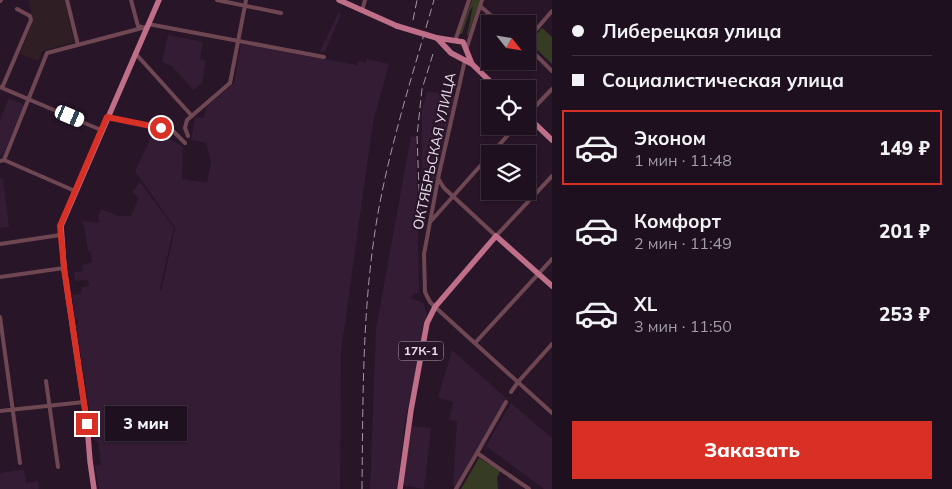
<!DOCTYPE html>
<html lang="ru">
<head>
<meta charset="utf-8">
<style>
  body { margin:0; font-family:Mulish,sans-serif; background:#261927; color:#f1f3f6; height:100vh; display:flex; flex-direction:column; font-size:19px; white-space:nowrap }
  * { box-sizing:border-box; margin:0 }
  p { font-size:16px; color:#a19da4 }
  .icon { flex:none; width:28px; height:28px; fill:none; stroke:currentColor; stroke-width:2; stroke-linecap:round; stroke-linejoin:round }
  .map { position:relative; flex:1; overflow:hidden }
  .sheet { display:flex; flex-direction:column; background:#1e101e; width:400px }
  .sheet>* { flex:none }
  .top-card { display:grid; align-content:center; height:110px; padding:0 20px; background:#1e101e }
  .needle { width:32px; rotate:120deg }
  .controls { position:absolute; left:481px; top:15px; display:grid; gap:10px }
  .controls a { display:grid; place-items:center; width:55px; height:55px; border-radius:0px; background:#1e101e; box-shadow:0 1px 4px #0004,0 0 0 1px #3c303c; font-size:25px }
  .end { position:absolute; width:22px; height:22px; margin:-11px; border:6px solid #d93025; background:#fff; box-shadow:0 0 0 2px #fff }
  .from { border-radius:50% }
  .bubble { position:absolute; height:35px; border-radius:0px; background:#1e101e; box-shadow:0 1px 4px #0004,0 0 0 1px #3c303c; font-size:16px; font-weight:800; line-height:35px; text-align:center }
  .car { position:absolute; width:15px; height:30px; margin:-15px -8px; border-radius:6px; box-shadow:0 0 4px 1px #0007; background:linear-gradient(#fff 24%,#345 0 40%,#fff 0 76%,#345 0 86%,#fff 0) }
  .top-card b { display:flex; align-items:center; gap:18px; height:48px; font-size:19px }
  .top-card b+b { border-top:1px solid #3c303c }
  .top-card i { width:12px; height:12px; background:#f1f3f6 }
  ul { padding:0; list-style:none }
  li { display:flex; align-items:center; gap:15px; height:75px; margin:0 10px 8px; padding:0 10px; border:2px solid transparent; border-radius:0px }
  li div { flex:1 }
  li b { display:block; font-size:19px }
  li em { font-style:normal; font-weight:800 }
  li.active { border-color:#d93025 }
  li>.icon { width:45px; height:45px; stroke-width:1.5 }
  .button { display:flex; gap:10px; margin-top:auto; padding:10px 20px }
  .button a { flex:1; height:58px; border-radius:0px; background:#d93025; color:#fff; font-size:20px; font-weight:800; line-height:58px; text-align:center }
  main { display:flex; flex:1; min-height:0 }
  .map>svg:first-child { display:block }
  .built { fill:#331c34 }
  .medical { fill:#301e25 }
  .green { fill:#363c24 }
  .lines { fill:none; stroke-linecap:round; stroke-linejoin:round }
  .minor { stroke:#6f4752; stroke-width:4 }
  .major { stroke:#c06f88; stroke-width:5.5 }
  .rail { stroke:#a696a6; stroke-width:1; stroke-dasharray:8 4; stroke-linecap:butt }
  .major-bridge { stroke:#c06f88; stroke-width:5.5 }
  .route { stroke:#d93025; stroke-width:6 }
  .labels { text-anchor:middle; stroke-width:4.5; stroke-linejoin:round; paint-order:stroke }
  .shield { fill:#281528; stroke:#b2a3b2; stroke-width:1 }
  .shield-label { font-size:12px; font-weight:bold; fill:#ede0ed }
  .street-label { font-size:14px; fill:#ede0ed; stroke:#281528 }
</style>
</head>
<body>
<main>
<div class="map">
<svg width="552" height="489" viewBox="0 0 552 489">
  <rect width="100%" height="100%" fill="#281528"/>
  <path class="built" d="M339,12L341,13L340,17L325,52L320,51Z
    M168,35L203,42L200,59L206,61L202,83L193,90L172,66L162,62Z
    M241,44L357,65L358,61L366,63L367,59L389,64L373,122L341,352L340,489H99L95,466L101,465L98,442L94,440L76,325L78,323V320L75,318L72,295L81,294L82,287L89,286L88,280L75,281L74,272L83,271L82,265L92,262L91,252L88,251L83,221L99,223L98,217L101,209L118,216H131L139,198L132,192L140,182L174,228L160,288L155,289L160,288L161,291L175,228L135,171L151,137L170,139L183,147L182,179L207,183L211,162L206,143L191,140L195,117L204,118L206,107L234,83Z
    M427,91L455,96L435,187L426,197L422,190V110Z
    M9,98L24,105L3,155L0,156V120Z
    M411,136L416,137L419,293L413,294L411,298L423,303L427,313L426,321L405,422L397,489H370L376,329Z
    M0,178L3,179L9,227L0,228Z
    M452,350L507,399L456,487L453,486L457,421L449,420L453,402L438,397Z
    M511,403L552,438V489H544L486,446Z
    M412,426L431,428L424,489L402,485Z
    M24,469L26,483L38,481L39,489H0V473Z"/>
  <path class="medical" d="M29,0H65L74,42L42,51L38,61L20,54L33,21Z"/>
  <path class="green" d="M472,0H480L468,36L467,35L473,6L470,10L462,34H460L459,33Z
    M542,28L552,37V64L529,42Z
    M479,458L500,471L497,478L498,489H461Z"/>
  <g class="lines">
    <path class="minor" d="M67,0L78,45
      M131,0L138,26L142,27
      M217,0L281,13
      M0,1L1,0
      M480,6L501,24
      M362,11L365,0
      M148,24L324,57
      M528,39L552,11
      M455,41L469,0
      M528,47L552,71
      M466,50L482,0
      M135,53L192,116
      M465,60L439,174L424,254L425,292L430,302L435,307L552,413
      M0,87L101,130
      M2,88L31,20L30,16L17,9
      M528,114L552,89
      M107,117L172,130L185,143
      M188,136L185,128L187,120L230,83L246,0
      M491,154L516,126
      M4,160L47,53L146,27
      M0,161L4,160L75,191
      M439,180L444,188L496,236L552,176
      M431,221L490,155
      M0,244L60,235
      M0,277L64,268
      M0,317L20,463
      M475,343L552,259
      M46,381L58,467
      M511,392L518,382L552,344
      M0,411L84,402
      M477,453L506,402
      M456,489L477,453L529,489"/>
    <path class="major" d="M339,0L397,26
      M437,38L451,53L472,64L498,89
      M438,38L463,42L472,64
      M528,117L552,140
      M94,489L90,461L87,423L64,268L61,226L159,0
      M400,489L411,410L427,323L435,307L496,236L552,286"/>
    <path class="rail" d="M413,20L417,0
      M420,216L417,136L422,89L433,54
      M362,489C363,397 362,304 378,213C391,141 414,70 434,0"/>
    <path class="major-bridge" d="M397,26L437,38"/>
  </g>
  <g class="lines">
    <path class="route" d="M87,424L64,268L60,226L107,117L161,128"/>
  </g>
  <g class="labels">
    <rect class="shield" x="398.5" y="341.5" width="45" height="19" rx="4"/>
    <g class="shield-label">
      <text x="421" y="355">17К-1</text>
    </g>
    <g class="street-label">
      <text transform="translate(434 151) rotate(-78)" y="5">ОКТЯБРЬСКАЯ УЛИЦА</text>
    </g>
  </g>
</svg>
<div class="controls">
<a><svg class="needle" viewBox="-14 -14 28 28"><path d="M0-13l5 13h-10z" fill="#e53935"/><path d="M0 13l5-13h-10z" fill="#a19da4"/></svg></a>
<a><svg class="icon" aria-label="locate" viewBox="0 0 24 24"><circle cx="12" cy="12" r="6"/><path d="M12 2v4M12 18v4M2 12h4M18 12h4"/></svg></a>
<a><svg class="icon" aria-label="layers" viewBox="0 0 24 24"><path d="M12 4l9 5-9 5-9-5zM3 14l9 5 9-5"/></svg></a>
</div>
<i class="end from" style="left:161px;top:128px"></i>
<i class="end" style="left:87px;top:424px"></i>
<div class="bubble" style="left:105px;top:406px;width:82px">3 мин</div>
<i class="car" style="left:70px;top:116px;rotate:113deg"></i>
</div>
<section class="sheet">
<div class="top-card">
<b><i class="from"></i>Либерецкая улица</b>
<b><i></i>Социалистическая улица</b>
</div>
<ul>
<li class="active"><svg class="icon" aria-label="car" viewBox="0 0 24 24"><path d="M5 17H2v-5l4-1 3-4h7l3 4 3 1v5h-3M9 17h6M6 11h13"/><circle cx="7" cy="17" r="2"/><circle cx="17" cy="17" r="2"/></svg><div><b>Эконом</b><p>1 мин · 11:48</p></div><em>149 ₽</em></li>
<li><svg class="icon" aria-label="car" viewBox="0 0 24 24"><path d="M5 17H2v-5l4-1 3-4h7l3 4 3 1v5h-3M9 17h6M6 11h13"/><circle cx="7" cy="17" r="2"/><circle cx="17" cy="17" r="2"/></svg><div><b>Комфорт</b><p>2 мин · 11:49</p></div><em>201 ₽</em></li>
<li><svg class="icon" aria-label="car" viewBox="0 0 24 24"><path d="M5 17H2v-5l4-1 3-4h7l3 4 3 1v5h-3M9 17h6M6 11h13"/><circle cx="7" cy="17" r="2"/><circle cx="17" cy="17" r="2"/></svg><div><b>XL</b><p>3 мин · 11:50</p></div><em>253 ₽</em></li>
</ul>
<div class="button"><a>Заказать</a></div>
</section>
</main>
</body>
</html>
